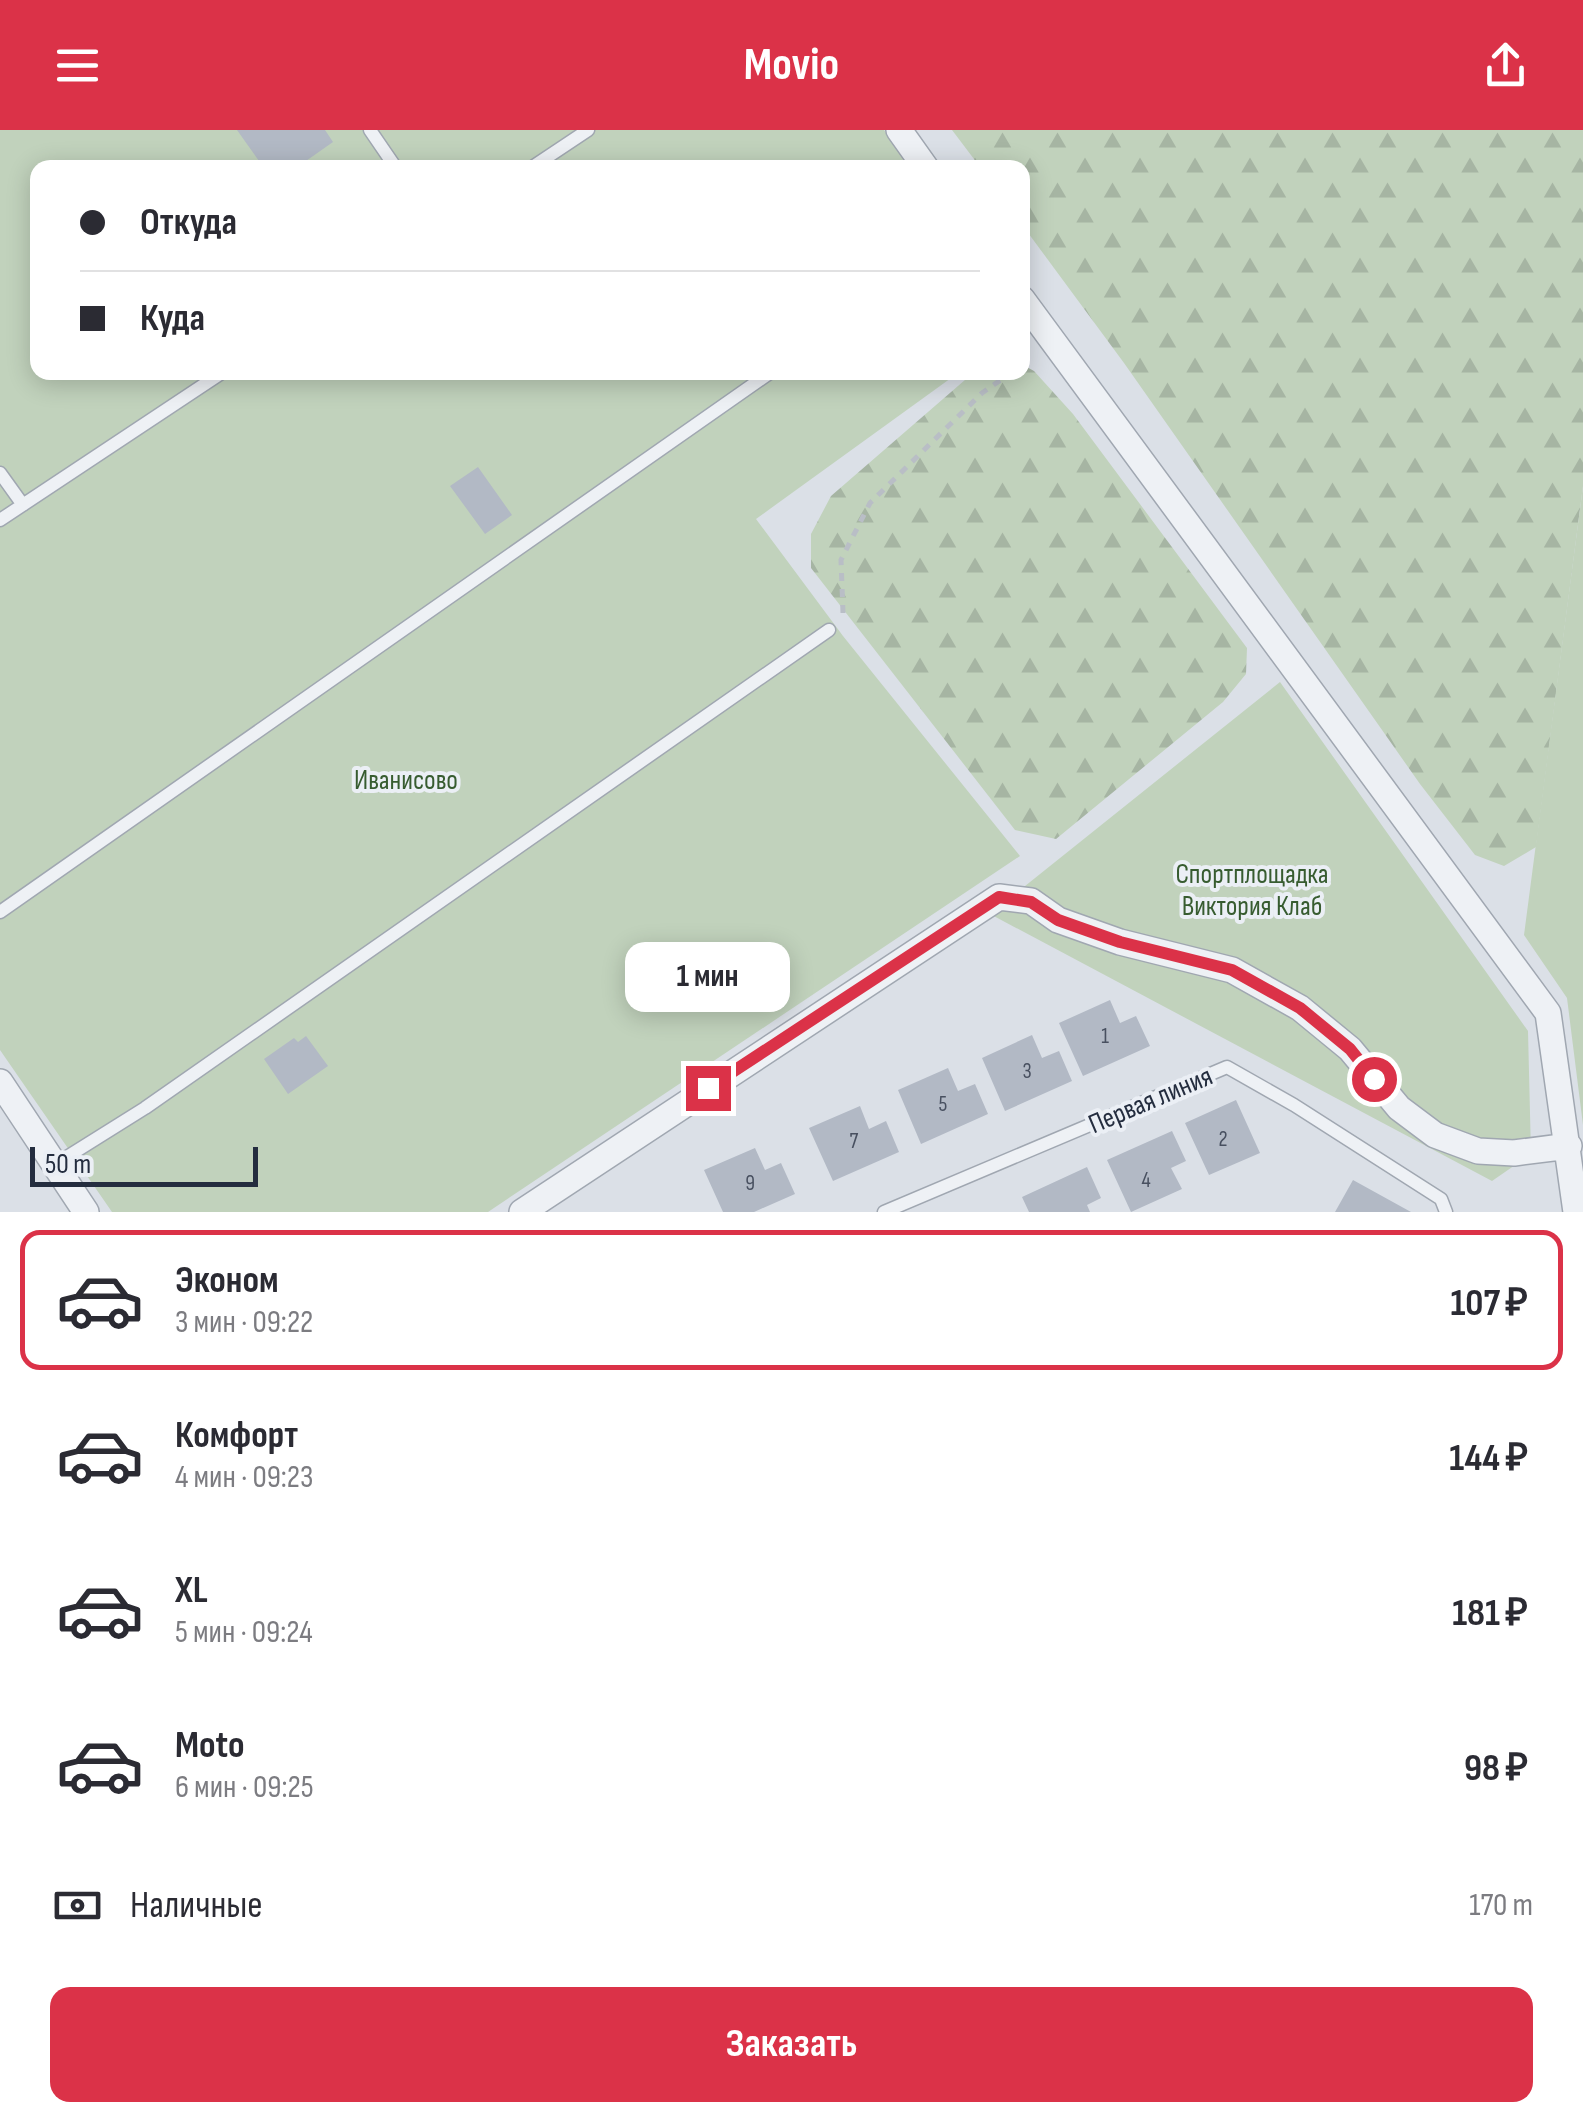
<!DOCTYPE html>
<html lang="ru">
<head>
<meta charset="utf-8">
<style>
  body { margin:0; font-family:"Sofia Sans Condensed",sans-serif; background:#f7f7f7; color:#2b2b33; height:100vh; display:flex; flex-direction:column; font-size:38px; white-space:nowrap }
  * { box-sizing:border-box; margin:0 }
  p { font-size:32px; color:#7c7c81 }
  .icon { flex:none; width:55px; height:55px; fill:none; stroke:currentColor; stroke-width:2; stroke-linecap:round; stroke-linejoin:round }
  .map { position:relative; height:1082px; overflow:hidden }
  .side { display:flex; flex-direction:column; background:#fff; flex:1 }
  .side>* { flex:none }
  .guide { position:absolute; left:30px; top:30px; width:1000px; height:220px; border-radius:20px; box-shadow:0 5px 25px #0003; display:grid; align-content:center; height:220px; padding:0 50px; background:#fff }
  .scale { position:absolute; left:30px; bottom:25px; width:228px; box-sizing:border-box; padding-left:10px; border:5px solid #242d3f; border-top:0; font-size:28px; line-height:35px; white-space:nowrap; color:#242d3f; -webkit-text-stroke:8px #ebeff5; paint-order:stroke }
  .end { position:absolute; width:45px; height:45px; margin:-22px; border:12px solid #db3248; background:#fff; box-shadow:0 0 0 5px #fff }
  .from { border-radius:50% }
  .bubble { position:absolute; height:70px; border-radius:20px; background:#fff; box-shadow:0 5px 25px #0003; font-size:32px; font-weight:700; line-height:70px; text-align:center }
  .guide b { display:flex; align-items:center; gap:35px; height:95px; font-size:38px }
  .guide b+b { border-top:2px solid #e1e1e2 }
  .guide i { width:25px; height:25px; background:#2b2b33 }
  ul { padding:18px 0 0; list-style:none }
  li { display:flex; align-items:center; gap:30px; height:140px; margin:0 20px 15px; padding:0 30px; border:5px solid transparent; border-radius:20px }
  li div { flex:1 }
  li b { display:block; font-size:38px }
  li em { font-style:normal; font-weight:700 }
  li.current { border-color:#db3248 }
  li>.icon { width:90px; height:90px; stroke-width:1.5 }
  .pay { display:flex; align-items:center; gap:25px; height:110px; padding:0 50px; font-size:38px }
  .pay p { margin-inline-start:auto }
  .primary-button { display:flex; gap:20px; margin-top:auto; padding:20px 50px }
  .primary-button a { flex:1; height:115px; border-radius:20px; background:#db3248; color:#fff; font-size:40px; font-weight:700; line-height:115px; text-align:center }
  header { display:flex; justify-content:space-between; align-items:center; height:130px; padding:0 50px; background:#db3248; color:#fff; font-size:45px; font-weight:700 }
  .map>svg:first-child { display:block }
  .forest { fill:url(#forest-firs) }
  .green { fill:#c1d2bc }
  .building { fill:#b2b9c5 }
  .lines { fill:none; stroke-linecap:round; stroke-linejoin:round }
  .service-casing { stroke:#a0a7b1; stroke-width:15 }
  .minor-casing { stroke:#a0a7b1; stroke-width:28 }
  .path { stroke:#b9bec6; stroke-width:5; stroke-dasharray:8 8; stroke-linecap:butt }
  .service { stroke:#eef1f5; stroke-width:12 }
  .minor { stroke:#eef1f5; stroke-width:25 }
  .route { stroke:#db3248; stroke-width:12 }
  .labels { text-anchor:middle; stroke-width:8; stroke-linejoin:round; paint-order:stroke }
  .number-label { font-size:22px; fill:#485060 }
  .park-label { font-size:28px; fill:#375c30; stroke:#ebeff5 }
  .street-label { font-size:28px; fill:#242d3f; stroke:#ebeff5 }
</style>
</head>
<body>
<header><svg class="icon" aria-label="menu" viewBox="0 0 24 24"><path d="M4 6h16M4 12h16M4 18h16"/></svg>Movio<svg class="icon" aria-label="share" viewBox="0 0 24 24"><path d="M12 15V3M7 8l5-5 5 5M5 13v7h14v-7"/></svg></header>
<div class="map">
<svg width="1583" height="1082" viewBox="0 0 1583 1082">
  <defs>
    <pattern id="forest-firs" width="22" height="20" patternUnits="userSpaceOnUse" patternTransform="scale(2.5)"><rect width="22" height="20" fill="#c1d2bc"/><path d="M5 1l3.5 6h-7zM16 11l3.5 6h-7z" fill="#a6b5a3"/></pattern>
  </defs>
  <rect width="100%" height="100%" fill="#dbe0e7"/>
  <path class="forest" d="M952,0H1583V356L1536,717L1504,736L1475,725L1420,654L1124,233L1023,96L1022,38L980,37Z
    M1023,235L1034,241L1073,284L1247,518L1246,544L1223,572L1056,709L1015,700L811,438V404L831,366L973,243L1022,242Z"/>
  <path class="green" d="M0,0H884L912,37L38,38V242L958,243L756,389L843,506L1020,726L488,1082H112L0,920Z
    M1583,356V995L1567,868L1524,805Z
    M1280,552L1528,901L1531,1024L1492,1051L990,784Z"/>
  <path class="building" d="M237,0H325L333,12L296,38H264Z
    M478,337L512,385L485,404L450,356Z
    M1110,870L1120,893L1136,886L1150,916L1083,946L1059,893Z
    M1032,905L1042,928L1059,921L1072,951L1005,981L982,928Z
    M306,906L328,936L288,964L264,929L294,908L298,912Z
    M948,938L958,961L975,954L988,984L921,1014L898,960Z
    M1236,970L1260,1023L1209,1045L1185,993Z
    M860,976L869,999L886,991L899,1022L833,1051L809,998Z
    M1172,1001L1186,1031L1171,1038L1182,1059L1131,1082L1107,1030Z
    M755,1018L765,1040L781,1033L795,1064L754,1082H723L704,1040Z
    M1087,1037L1101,1068L1087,1075L1090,1082H1029L1022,1067Z
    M1353,1050L1411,1082H1335Z"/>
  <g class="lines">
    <g class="service-casing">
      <path id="service" d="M370,0L396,38
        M531,38L588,0
        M0,343L23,375
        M0,390L223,242
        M0,782L771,242
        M54,1035L145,978L829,500
        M884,1082L1227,937L1294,975L1441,1069L1446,1082"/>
    </g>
    <g class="minor-casing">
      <path id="minor" d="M899,0L926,38
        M1022,169L1548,883L1576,1082
        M0,952L86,1082
        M522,1082L999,767L1031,771L1058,790L1120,812L1232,840L1300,878L1350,919L1399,978L1435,1005L1478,1021L1514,1023L1569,1016"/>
    </g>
    <path class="path" d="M843,483L841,430L870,373L982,263L1012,242"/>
    <use href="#service" class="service"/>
    <use href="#minor" class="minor"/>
  </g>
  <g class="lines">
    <path class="route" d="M708,958L999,767L1031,772L1058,790L1120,812L1232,840L1300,878L1350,919L1374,949"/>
  </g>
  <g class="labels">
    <g class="number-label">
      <text x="1105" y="913">1</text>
      <text x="1027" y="948">3</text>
      <text x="943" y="981">5</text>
      <text x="1223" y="1016">2</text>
      <text x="854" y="1018">7</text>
      <text x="1146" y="1057">4</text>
      <text x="750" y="1060">9</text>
    </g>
    <g class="park-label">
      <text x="406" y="659">Иванисово</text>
      <text x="1252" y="753">Спортплощадка<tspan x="1252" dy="32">Виктория Клаб</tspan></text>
    </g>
    <g class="street-label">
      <text transform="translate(1150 969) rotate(-23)" y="10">Первая линия</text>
    </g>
  </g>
</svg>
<div class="scale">50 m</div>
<i class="end from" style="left:1374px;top:949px"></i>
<i class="end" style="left:708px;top:958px"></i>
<div class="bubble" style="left:625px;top:812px;width:165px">1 мин</div>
<div class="guide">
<b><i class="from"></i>Откуда</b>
<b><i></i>Куда</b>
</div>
</div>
<section class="side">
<ul>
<li class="current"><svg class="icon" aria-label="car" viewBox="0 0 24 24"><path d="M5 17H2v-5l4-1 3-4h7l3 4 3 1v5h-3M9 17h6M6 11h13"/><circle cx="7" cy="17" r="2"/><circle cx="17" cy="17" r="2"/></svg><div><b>Эконом</b><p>3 мин · 09:22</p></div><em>107 ₽</em></li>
<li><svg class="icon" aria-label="car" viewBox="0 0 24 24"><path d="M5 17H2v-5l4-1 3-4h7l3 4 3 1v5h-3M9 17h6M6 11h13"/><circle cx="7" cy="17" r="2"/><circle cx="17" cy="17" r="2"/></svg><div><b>Комфорт</b><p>4 мин · 09:23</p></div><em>144 ₽</em></li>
<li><svg class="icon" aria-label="car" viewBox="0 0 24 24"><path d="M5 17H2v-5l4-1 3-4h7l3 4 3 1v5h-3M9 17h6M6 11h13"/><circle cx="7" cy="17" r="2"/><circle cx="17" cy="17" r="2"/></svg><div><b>XL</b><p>5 мин · 09:24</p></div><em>181 ₽</em></li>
<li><svg class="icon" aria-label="car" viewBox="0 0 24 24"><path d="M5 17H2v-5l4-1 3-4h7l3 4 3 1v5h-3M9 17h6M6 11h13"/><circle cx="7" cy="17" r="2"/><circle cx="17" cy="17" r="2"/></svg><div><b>Moto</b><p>6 мин · 09:25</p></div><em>98 ₽</em></li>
</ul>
<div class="pay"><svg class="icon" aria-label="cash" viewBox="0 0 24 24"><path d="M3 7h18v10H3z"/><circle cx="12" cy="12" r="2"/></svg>Наличные<p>170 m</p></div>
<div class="primary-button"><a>Заказать</a></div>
</section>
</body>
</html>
